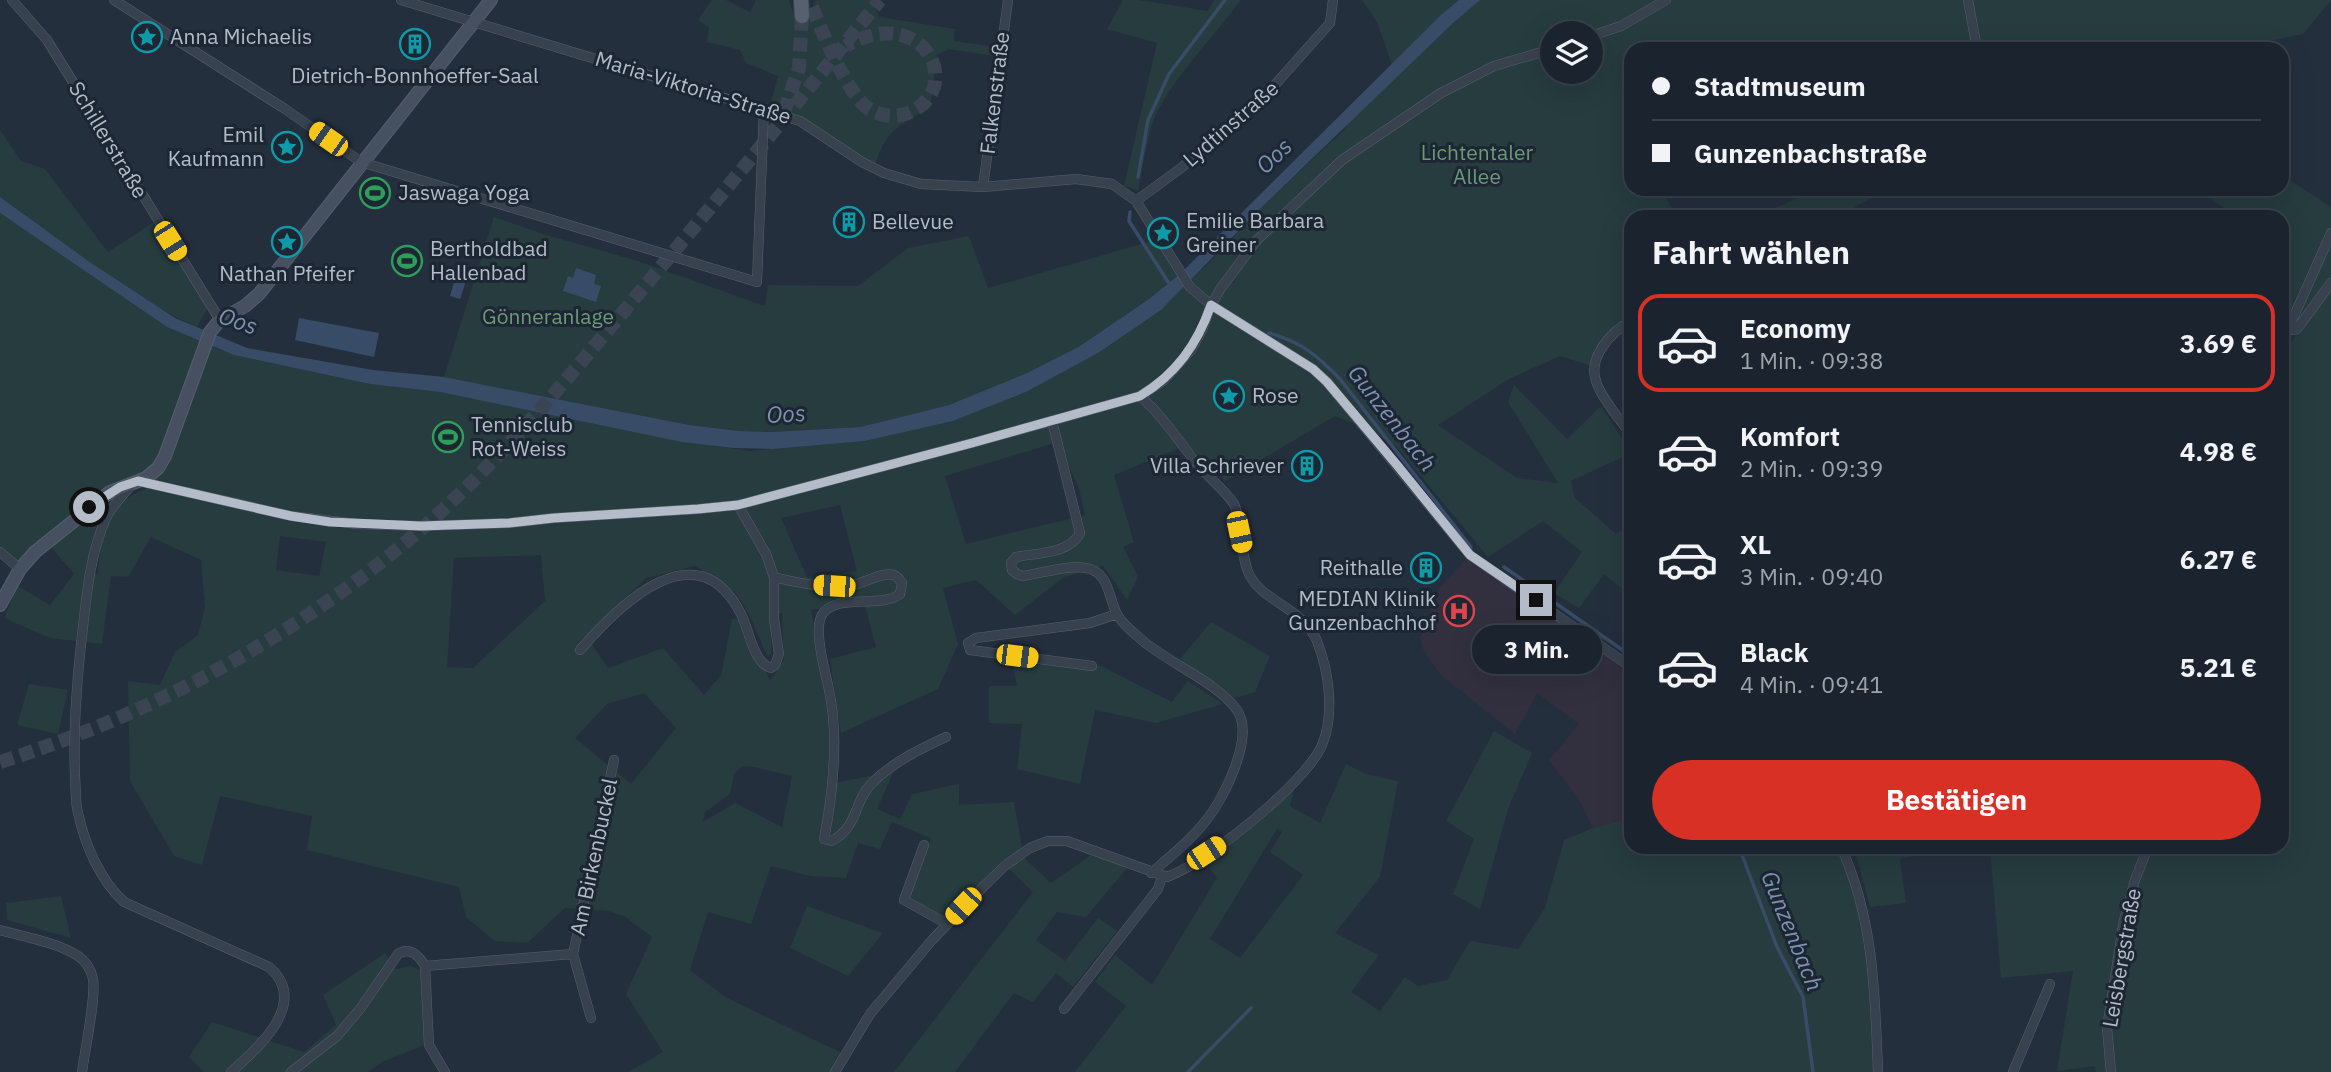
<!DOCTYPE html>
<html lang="de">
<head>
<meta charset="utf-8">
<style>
  body { margin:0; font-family:"IBM Plex Sans",sans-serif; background:#282f3a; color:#f1f3f6; height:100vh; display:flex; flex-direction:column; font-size:26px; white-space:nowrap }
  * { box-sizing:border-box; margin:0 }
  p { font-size:23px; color:#a0a4aa }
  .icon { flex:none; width:38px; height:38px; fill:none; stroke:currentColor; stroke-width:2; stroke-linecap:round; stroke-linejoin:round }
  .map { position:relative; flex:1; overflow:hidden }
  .panel { position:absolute; left:1624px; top:210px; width:665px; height:644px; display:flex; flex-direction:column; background:#1b232e; border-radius:21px; box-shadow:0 7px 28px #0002,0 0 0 2px #39404a }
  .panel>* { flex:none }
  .guide { position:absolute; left:1624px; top:42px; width:665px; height:154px; border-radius:21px; box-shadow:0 7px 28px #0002,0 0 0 2px #39404a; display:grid; align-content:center; height:154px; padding:0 28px; background:#1b232e }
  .fabs { position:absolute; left:1540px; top:21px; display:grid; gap:14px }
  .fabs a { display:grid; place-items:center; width:63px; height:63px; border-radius:50%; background:#1b232e; box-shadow:0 7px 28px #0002,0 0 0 2px #39404a; font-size:35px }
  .end { position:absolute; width:32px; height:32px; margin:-16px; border:9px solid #b4bcc9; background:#111; box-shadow:0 0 0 4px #111 }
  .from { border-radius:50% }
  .bubble { position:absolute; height:49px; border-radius:24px; background:#1b232e; box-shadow:0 7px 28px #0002,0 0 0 2px #39404a; font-size:23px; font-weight:700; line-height:49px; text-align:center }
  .car { position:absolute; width:21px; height:42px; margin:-21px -10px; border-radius:9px; box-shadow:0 0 5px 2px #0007; background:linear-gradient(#f5c518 24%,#345 0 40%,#f5c518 0 76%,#345 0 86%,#f5c518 0) }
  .guide b { display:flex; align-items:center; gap:24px; height:66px; font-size:26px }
  .guide b+b { border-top:2px solid #39404a }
  .guide i { width:18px; height:18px; background:#f1f3f6 }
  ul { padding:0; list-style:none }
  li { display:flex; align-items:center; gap:21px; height:98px; margin:0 14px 10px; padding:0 14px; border:4px solid transparent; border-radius:21px }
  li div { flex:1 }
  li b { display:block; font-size:26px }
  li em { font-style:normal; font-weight:700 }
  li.current { border-color:#d93025 }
  li>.icon { width:63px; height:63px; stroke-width:1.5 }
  h2 { padding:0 28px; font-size:32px; line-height:84px }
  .button { display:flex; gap:14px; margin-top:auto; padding:14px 28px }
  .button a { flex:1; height:80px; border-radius:42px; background:#d93025; color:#fff; font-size:28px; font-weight:700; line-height:80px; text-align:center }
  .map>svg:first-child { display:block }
  .medical { fill:#32303f }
  .green { fill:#263c3f; fill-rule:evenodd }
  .water { fill:#394c67 }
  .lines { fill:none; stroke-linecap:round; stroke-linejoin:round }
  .stream { stroke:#394c67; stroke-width:3.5 }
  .primary-tunnel { stroke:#3a4453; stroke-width:14; stroke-dasharray:14 7; stroke-linecap:butt }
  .minor-casing { stroke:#565f6c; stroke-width:10 }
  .secondary-casing { stroke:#565f6c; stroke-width:14 }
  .primary-casing { stroke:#414a57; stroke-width:16 }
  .minor { stroke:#38414e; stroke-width:9 }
  .secondary { stroke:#465061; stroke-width:12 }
  .primary { stroke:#56606e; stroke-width:14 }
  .route { stroke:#b4bcc9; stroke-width:9 }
  .labels { text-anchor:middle; stroke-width:6; stroke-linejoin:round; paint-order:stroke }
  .poi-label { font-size:21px; fill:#b4bcc9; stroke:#1d2633; text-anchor:start }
  .street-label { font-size:21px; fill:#b4bcc9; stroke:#1d2633 }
  .park-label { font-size:21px; fill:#6b9a76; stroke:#1d2633 }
  .water-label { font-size:23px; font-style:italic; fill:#7c92b1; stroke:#1d2633 }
</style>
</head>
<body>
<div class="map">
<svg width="2331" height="1072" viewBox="0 0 2331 1072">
  <rect width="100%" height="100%" fill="#242f3e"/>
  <path class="medical" d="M1470,555L1626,663V687L1631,694V818L1593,828L1579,799L1549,760L1579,724L1537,693L1515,734L1440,674L1423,649L1420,637L1440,587Z"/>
  <path class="green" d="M712,0H726L750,12L756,0H789L793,12L805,17L814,7L815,0H874L873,5L880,17L955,29L954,41L996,47L994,56L948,49L937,55L930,108C897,127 889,127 875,164L841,148L800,121L787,107L771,102L778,76L746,63L740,50L707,42L709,28L698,20Z
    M1123,0H1139L1208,11L1214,0H1241C1213,38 1179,71 1157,112C1148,130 1143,169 1138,190L1124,186L1157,43L1107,29Z
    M1362,0H2331L2303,34L2264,42L2234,41L2224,49H2185L2177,40L2135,41L2123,49H1631V189H1676L1665,195L1677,217H1631V321L1617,329L1595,367L1560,356L1509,379L1438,425L1517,478L1558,483L1508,402L1514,385L1567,439L1601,406L1631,453L1571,481L1575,498L1616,534L1631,524V596L1604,574L1579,608L1554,593L1582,552L1543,521L1488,557L1396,446L1363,427L1335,416L1225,481L1188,445L1114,475L1134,542L1123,547L1138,577L1127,600L1103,566L1064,577L1015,615L976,580L943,588L958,644L938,689L841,733L830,659L876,647L864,603L811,610L829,702L830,784L894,771L877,809L900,819L912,794L959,784V805L1014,802L1022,847L945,922L905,899L931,838L892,822L880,849L858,843L846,878L810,876L771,866L751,924L708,912L690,970L725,997L846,1055L834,1072H628L663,1052L626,994L652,937L624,916L608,911L565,908L527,943L495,941L466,917L459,887L307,850L312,816L220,796L202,865L174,856L130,781L128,681L160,685L175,652L198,635L205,607L201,560L151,537L128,577L111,576L102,644L50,638L4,618L18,586L50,605L74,574L50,546L98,505L104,516L88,573L98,574C100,549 104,513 127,498C135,493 144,490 152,485L120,487L20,569L0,552V213L167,327L234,355L370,384L440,392L682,441L750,451L865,441L953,421L1026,392L1098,353L1206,266L1265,204L1343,131L1392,65L1377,22ZM1552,33H1591V72H1552ZM1058,442L1079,489L1085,515L966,544L945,476ZM840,505L857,571L807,577L781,518ZM280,536L326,542L319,576L276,570ZM541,555L545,601L473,668L447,667L454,558ZM695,566L735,592L749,614L767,656L771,654V613H782L784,660L770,681L743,618L732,619L721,675L704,695L663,648L608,668L586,636L646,578ZM644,693L676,728L631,784L575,738L607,704ZM742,766L754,767L792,776L782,827L735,803L703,822L705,812L730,794L734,774Z
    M0,130L21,161L45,169L108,252L157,220L210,304L197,327C130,298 60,240 0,197Z
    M2282,175L2331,207V1072H2096L2095,1066L2057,1071L2073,971L2001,978L1990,847H2282V358L2308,315L2282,336V291L2288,282L2285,255L2282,253V217H2235L2207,195L2209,189H2245L2259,194L2262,189H2282Z
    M1817,189H1886L1855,207L1859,217H1756Z
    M494,217L540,233L638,261L765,306L768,285L858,286L908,248L969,236L988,288L1159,239L1181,273L1149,299L1080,346L1027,373L949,405L860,427L772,432L739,431L689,425L444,377Z
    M1211,622L1270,656L1255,692L1235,698L1180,659Z
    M1011,659L1101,666L1172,702L1188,681L1223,704L1156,723L1095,710L1080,784L1017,769L1022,724L989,723V686H1017Z
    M29,684L68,690L58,734L17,725Z
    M1494,731L1532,753L1508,809L1480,909L1453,894L1474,839L1446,821Z
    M1346,764L1366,774L1398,781L1380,877L1335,933L1379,955L1351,992L1380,1011L1405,977L1418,986L1447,980L1470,941L1518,949L1545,908L1564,840L1593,828L1631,818V847H1841L1865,916L1878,1072H1075L1126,1006L1095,982L1115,955L1152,985L1217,878L1203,860L1295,786L1290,806L1320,823ZM1277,829L1282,832L1270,852L1303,875L1240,958L1210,939Z
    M1849,847H1927L1928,853L1900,859L1906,903L1870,907L1857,858Z
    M1091,855L1128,867L1086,917L1057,912L1036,940L1065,961L1098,918L1117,931L1073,987L1056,973L1033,1002L1014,993L955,1072H894L1033,892L1007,867L1022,856L1051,883Z
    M61,896L71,938L7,920L6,903Z
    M807,906L883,933L848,976L790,948Z
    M385,953L396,969L412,966L422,972L425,1045L382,1062L368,1072H204L189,1057L212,1022L304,1052L336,1025L323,995Z"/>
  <path class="water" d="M1459,0H1480L1453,23L1265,204L1161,310L1098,353L1026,392L953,421L865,441L773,449L733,448L682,442L440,392L370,384L234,355L167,327L0,213V197L91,263L175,318L247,348L373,370L444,377L689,425L739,431L772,432L860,427L949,405L1027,373L1080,346L1149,299L1181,273L1442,14Z
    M576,268L596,275L594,284L601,286L596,302L563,291L568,276L573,278Z
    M456,275L467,278L460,299L450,296Z
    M299,318L379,333L374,357L295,340Z"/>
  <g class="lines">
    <path class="stream" d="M1138,177L1148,120L1169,74L1225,0
      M1130,212L1129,221L1170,285
      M1269,333C1301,342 1317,355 1340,379L1471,547
      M1504,567L1631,656
      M1739,847L1777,947L1803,997L1813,1072
      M1188,1072L1251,1008"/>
    <path class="primary-tunnel" d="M812,7C823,33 845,88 865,106C876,115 891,118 905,114C968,93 926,0 846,46
      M784,112L799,68L802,16
      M0,762C149,715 285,642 406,542C492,471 562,385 634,299C717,200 799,101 880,0"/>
    <g class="minor-casing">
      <path id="minor" d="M12,0L47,40L220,320
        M114,0L285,109L361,162L757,282L764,108
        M401,0L800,121L862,162L884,173L921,184L983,187L1076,179L1112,184L1136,201L1190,287L1211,305L1313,369L1327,382L1470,555L1631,667
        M1968,0L1977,49
        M1591,36L1621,26L1666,0
        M983,187L1008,0
        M1136,201L1181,168L1255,107L1330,23L1333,0
        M1631,321C1611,332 1586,358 1597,384C1603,400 1621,421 1631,435
        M2292,330L2290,325L2331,233
        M2292,330L2297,329L2331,283
        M1052,421L1080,533C1070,554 1036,553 1016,557L1011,563L1012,570L1017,574L1023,576C1043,573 1067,565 1086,568C1110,572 1108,598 1117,614C1122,624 1134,633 1143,641C1168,662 1219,684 1237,710C1255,736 1225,796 1208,818C1192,839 1171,856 1151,873
        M138,481L291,516L357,524L421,526L509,523L554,518L698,509L738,505L972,443L1140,396L1164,380L1191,350L1202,330L1211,305L1221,288L1257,240L1342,160L1441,93L1494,66L1552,49
        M132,484C123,495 112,506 106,518C91,552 87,590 83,627C77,677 73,726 75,776C76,788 75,802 78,813C85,845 100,880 124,902L269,967C310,1002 259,1048 231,1072
        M738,505L766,554L774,577C800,584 829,589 857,584C867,581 884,572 894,575C899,577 899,580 902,583L900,594C883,608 839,594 824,612C811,626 826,673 829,690C839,735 833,794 824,839L832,841C859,826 853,802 872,783C893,762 920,749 946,737
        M0,552L20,569
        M580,650C619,605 697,527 741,614C749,629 753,663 771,668L775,665L779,654L774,619V577
        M1092,666L970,650L968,643L976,638L1090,623L1117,614
        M924,845L904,900L947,924
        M1841,847C1874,919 1875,994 1878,1072
        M0,930C25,937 56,942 78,956C86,961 91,970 93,979C96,999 85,1049 82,1072
        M425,966L573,954
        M1064,1009L1158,889L1162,877
        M591,1018L573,954L614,760
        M291,1072L337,1036L360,1009L398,954C410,946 419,956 425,966L429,1045L445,1072
        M835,1072L870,1014L932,940L985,885L1006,865L1030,848L1048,841H1067L1167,877C1206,863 1306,783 1322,745C1335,714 1329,672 1317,641C1303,608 1264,602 1250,576C1240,558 1242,518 1234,504C1225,490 1209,478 1198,465C1179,442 1163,416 1140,396
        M2013,1072L2050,984
        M2111,1072L2107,1028L2124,920L2135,880L2148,847"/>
    </g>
    <g class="secondary-casing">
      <path id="secondary" d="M0,605L20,569L35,552L110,492L146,478L158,468L165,456L210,332L220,320L245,306L259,294L491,0"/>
    </g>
    <g class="primary-casing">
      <path id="primary" d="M801,0L802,16"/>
    </g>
    <use href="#minor" class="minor"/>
    <use href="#secondary" class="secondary"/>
    <use href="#primary" class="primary"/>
  </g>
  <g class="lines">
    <path class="route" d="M89,507L120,487L138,481L291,516L330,522L421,526L509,523L554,518L698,509L738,505L972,443L1140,396C1176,374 1197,345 1211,305L1313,369L1327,382L1397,465L1470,555L1536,600"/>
  </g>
  <defs>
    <g id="sight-ring" transform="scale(1.575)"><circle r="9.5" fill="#1d2633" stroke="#0f9aa8" stroke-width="1.5"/><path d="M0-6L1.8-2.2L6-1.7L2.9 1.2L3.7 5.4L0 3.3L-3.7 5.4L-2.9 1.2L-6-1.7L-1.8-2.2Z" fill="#0f9aa8"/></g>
    <g id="building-ring" transform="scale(1.575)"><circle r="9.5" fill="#1d2633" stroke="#0f9aa8" stroke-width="1.5"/><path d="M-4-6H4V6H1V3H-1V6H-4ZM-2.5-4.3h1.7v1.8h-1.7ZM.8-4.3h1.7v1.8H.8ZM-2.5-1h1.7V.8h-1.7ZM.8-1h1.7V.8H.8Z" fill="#0f9aa8"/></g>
    <g id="stadium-ring" transform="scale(1.575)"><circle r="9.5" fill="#1d2633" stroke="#2e9e5b" stroke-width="1.5"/><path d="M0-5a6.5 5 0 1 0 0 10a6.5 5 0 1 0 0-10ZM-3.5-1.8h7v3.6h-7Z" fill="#2e9e5b"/></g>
    <g id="hospital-ring" transform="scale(1.575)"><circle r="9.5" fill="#1d2633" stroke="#e0444e" stroke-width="1.5"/><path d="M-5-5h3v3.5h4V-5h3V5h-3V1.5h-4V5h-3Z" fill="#e0444e"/></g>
  </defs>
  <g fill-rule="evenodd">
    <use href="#sight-ring" x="147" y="37"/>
    <use href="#building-ring" x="415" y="44"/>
    <use href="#sight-ring" x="287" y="147"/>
    <use href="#stadium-ring" x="375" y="193"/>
    <use href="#building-ring" x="849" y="222"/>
    <use href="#sight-ring" x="1163" y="233"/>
    <use href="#sight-ring" x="287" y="242"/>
    <use href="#stadium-ring" x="407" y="261"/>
    <use href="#sight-ring" x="1229" y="396"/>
    <use href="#stadium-ring" x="448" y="437"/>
    <use href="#building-ring" x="1307" y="466"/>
    <use href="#building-ring" x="1426" y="568"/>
    <use href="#hospital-ring" x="1459" y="611"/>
  </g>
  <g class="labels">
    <g class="poi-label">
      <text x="170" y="44">Anna Michaelis</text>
      <text x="415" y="83" text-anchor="middle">Dietrich-Bonnhoeffer-Saal</text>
      <text x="264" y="142" text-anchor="end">Emil<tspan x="264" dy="24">Kaufmann</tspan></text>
      <text x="398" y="200">Jaswaga Yoga</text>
      <text x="1186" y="228">Emilie Barbara<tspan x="1186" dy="24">Greiner</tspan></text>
      <text x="872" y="229">Bellevue</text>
      <text x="430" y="256">Bertholdbad<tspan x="430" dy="24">Hallenbad</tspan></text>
      <text x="287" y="281" text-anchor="middle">Nathan Pfeifer</text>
      <text x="1252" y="403">Rose</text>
      <text x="471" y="432">Tennisclub<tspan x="471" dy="24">Rot-Weiss</tspan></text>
      <text x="1284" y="473" text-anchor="end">Villa Schriever</text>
      <text x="1403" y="575" text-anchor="end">Reithalle</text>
      <text x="1436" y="606" text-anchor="end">MEDIAN Klinik<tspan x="1436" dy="24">Gunzenbachhof</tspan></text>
    </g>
    <g class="street-label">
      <text transform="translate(693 88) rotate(17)" y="7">Maria-Viktoria-Straße</text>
      <text transform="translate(995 93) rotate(-83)" y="7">Falkenstraße</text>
      <text transform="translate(1231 124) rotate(-41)" y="7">Lydtinstraße</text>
      <text transform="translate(108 140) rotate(59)" y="7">Schillerstraße</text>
      <text transform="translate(594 857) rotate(-78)" y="7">Am Birkenbuckel</text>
      <text transform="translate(2122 958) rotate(-80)" y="7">Leisbergstraße</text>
    </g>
    <g class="park-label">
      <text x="1477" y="160">Lichtentaler<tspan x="1477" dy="24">Allee</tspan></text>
      <text x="548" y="324">Gönneranlage</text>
    </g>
    <g class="water-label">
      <text transform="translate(1274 156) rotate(-44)" y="8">Oos</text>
      <text transform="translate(238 321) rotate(19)" y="8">Oos</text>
      <text transform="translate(786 414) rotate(-3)" y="8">Oos</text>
      <text transform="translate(1392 418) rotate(52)" y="8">Gunzenbach</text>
      <text transform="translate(1792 931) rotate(68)" y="8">Gunzenbach</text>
    </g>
  </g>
</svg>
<div class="fabs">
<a><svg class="icon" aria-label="layers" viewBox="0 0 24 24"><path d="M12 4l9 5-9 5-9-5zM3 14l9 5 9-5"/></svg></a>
</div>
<i class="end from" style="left:89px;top:507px"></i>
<i class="end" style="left:1536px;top:600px"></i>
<div class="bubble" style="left:1472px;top:625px;width:130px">3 Min.</div>
<i class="car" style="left:328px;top:139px;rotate:305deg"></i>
<i class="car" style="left:170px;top:241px;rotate:148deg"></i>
<i class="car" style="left:1239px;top:532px;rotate:168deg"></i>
<i class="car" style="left:834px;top:586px;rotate:274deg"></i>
<i class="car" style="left:1017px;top:656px;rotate:97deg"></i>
<i class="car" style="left:1206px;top:853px;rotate:57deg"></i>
<i class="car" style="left:963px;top:906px;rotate:223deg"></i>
<div class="guide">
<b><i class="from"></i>Stadtmuseum</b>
<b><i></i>Gunzenbachstraße</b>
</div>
<section class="panel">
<h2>Fahrt wählen</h2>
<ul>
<li class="current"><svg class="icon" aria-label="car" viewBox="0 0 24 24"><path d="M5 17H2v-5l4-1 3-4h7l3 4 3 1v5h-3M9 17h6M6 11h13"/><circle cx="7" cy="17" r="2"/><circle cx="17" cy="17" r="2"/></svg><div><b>Economy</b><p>1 Min. · 09:38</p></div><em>3.69 €</em></li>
<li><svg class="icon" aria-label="car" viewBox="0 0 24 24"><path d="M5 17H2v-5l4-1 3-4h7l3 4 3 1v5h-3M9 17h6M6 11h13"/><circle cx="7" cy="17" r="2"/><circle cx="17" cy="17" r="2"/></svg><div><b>Komfort</b><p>2 Min. · 09:39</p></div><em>4.98 €</em></li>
<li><svg class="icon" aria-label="car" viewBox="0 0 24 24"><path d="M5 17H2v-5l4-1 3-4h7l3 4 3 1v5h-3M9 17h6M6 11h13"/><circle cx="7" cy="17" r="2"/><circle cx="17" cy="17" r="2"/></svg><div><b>XL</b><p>3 Min. · 09:40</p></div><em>6.27 €</em></li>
<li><svg class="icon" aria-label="car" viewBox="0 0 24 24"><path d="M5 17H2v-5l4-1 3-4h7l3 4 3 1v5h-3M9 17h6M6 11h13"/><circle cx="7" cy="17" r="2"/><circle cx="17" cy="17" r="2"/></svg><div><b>Black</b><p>4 Min. · 09:41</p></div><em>5.21 €</em></li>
</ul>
<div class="button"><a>Bestätigen</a></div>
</section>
</div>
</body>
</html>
